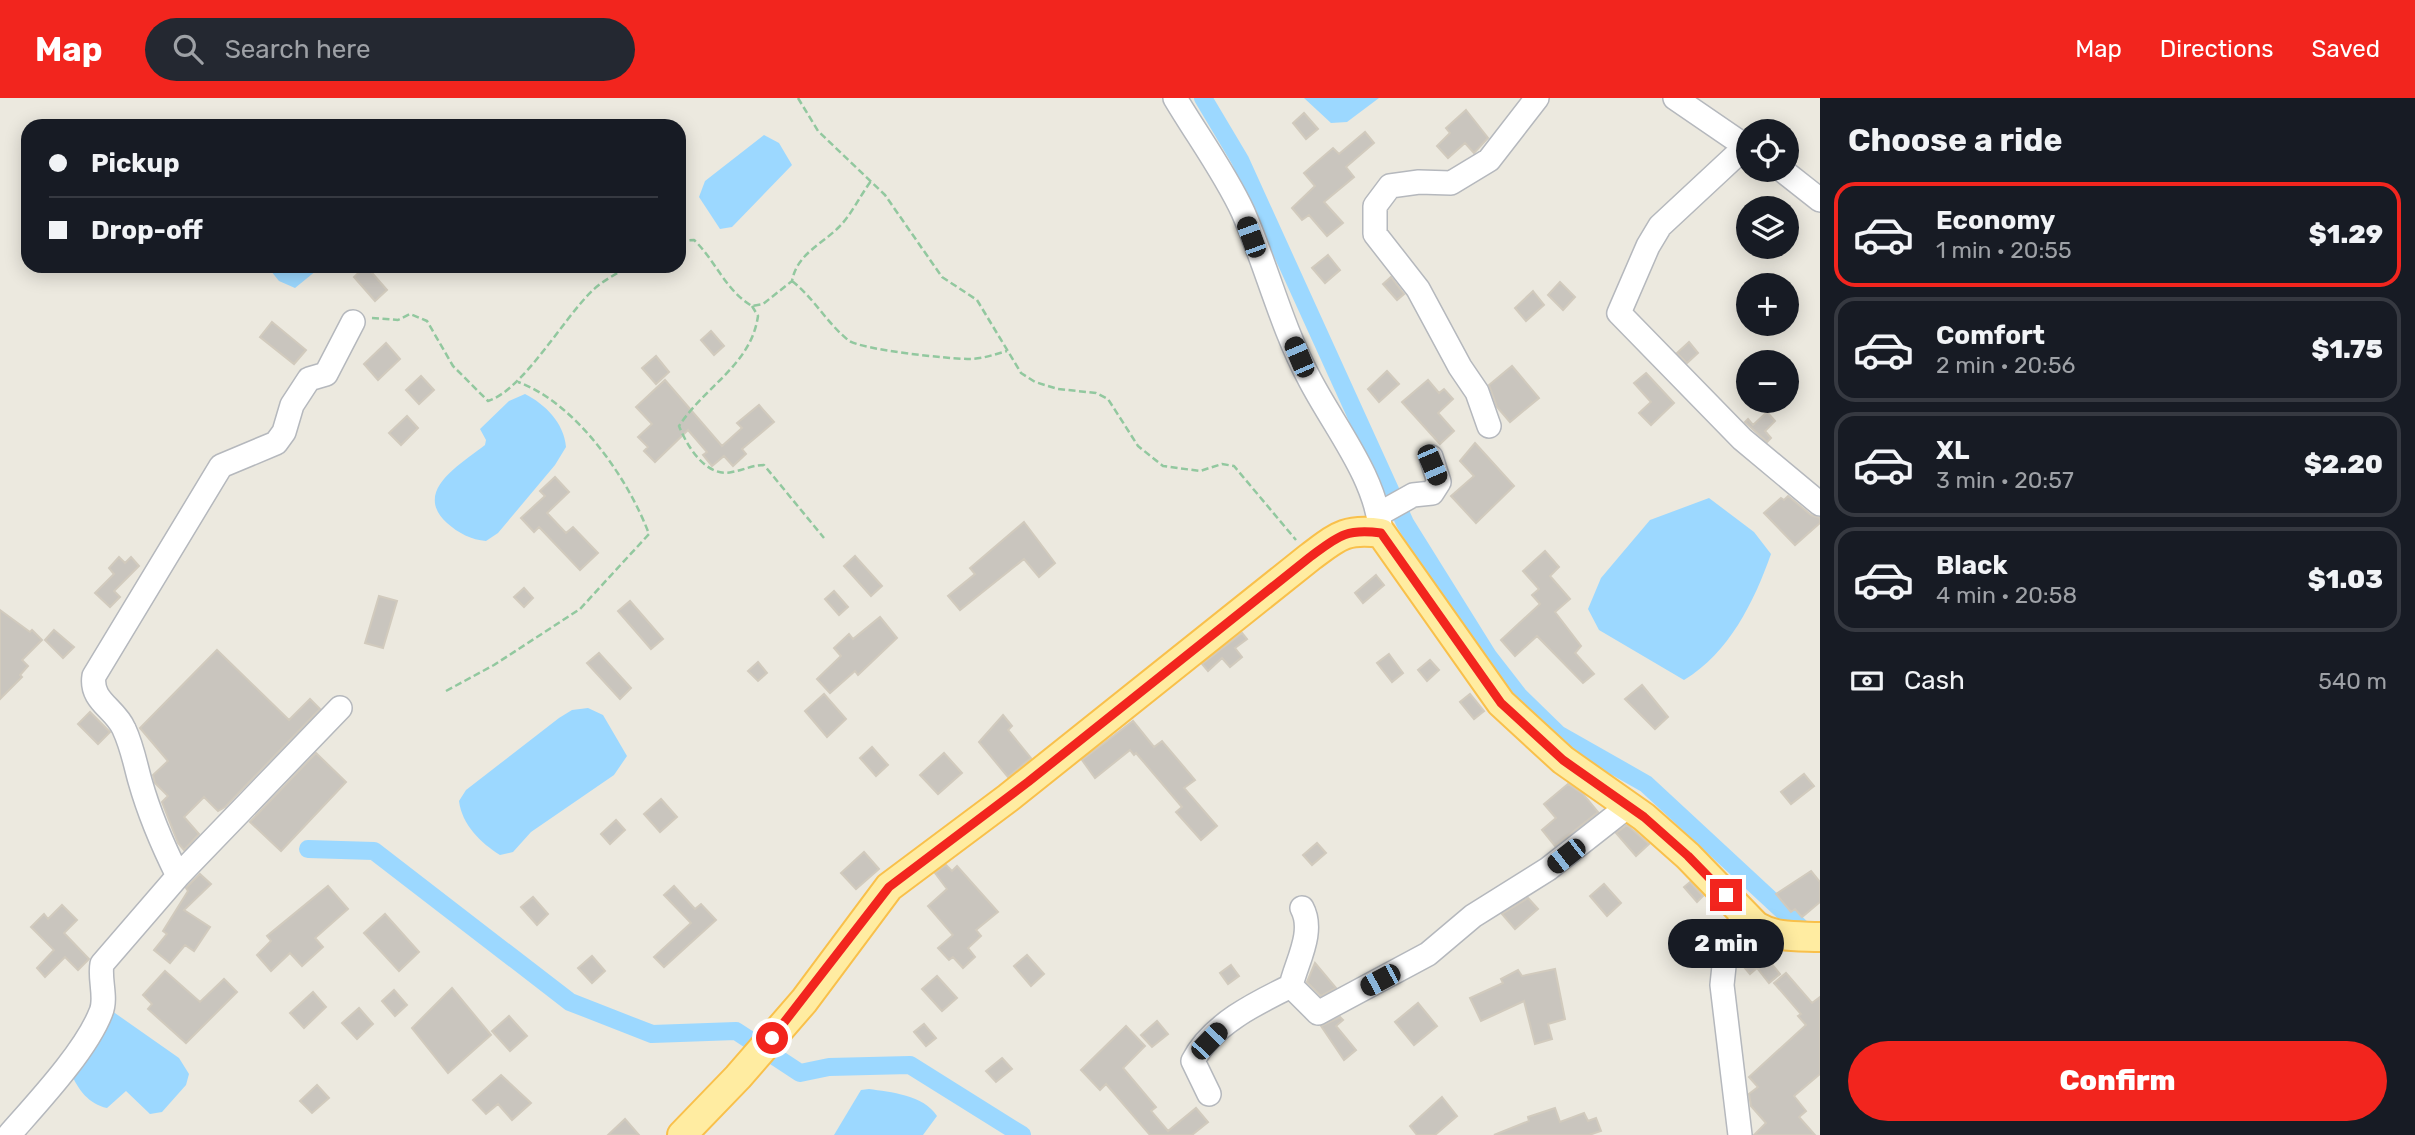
<!DOCTYPE html>
<html lang="en">
<head>
<meta charset="utf-8">
<style>
  body { margin:0; font-family:Rubik,sans-serif; background:#242831; color:#f1f3f6; height:100vh; display:flex; flex-direction:column; font-size:26px; white-space:nowrap }
  * { box-sizing:border-box; margin:0 }
  p { font-size:23px; color:#9ea1a6 }
  .icon { flex:none; width:38px; height:38px; fill:none; stroke:currentColor; stroke-width:2; stroke-linecap:round; stroke-linejoin:round }
  .map { position:relative; flex:1; overflow:hidden }
  .drawer { display:flex; flex-direction:column; background:#171b24; width:595px }
  .drawer>* { flex:none }
  .banner { position:absolute; left:21px; top:21px; width:665px; height:154px; border-radius:21px; box-shadow:0 4px 18px #0003; display:grid; align-content:center; height:154px; padding:0 28px; background:#171b24 }
  .controls { position:absolute; left:1736px; top:21px; display:grid; gap:14px }
  .controls a { display:grid; place-items:center; width:63px; height:63px; border-radius:50%; background:#171b24; box-shadow:0 4px 18px #0003; font-size:35px }
  .end { position:absolute; width:32px; height:32px; margin:-16px; border:9px solid #f2251e; background:#fff; box-shadow:0 0 0 4px #fff }
  .from { border-radius:50% }
  .bubble { position:absolute; height:49px; border-radius:24px; background:#171b24; box-shadow:0 4px 18px #0003; font-size:23px; font-weight:800; line-height:49px; text-align:center }
  .car { position:absolute; width:21px; height:42px; margin:-21px -10px; border-radius:9px; box-shadow:0 0 5px 2px #0007; background:linear-gradient(#222 24%,#8ab4d8 0 40%,#222 0 76%,#8ab4d8 0 86%,#222 0) }
  .banner b { display:flex; align-items:center; gap:24px; height:66px; font-size:26px }
  .banner b+b { border-top:2px solid #363941 }
  .banner i { width:18px; height:18px; background:#f1f3f6 }
  ul { padding:0; list-style:none }
  li { display:flex; align-items:center; gap:21px; height:105px; margin:0 14px 10px; padding:0 14px; border:4px solid #363941; border-radius:21px }
  li div { flex:1 }
  li b { display:block; font-size:26px }
  li em { font-style:normal; font-weight:800 }
  li.current { border-color:#f2251e }
  li>.icon { width:63px; height:63px; stroke-width:1.5 }
  h2 { padding:0 28px; font-size:32px; line-height:84px }
  .pay { display:flex; align-items:center; gap:18px; height:77px; padding:0 28px; font-size:26px }
  .pay p { margin-inline-start:auto }
  .action { display:flex; gap:14px; margin-top:auto; padding:14px 28px }
  .action a { flex:1; height:80px; border-radius:42px; background:#f2251e; color:#fff; font-size:28px; font-weight:800; line-height:80px; text-align:center }
  header { display:flex; align-items:center; gap:42px; box-sizing:border-box; height:98px; padding:0 35px; background:#f2251e; color:#fff }
  header strong { font-size:33px }
  nav { display:flex; gap:38px; margin-inline-start:auto; font-size:24px }
  .search { width:490px; height:63px; background:#242831; display:flex; align-items:center; gap:18px; box-sizing:border-box; padding:0 24px; border-radius:38px; color:#9ea1a6; font-size:26px }
  main { display:flex; flex:1; min-height:0 }
  .map>svg:first-child { display:block }
  .water { fill:#9cd8ff }
  .lines { fill:none; stroke-linecap:round; stroke-linejoin:round }
  .canal { stroke:#9cd8ff; stroke-width:18 }
  .building { fill:#c9c5be; stroke:#d1cabd; stroke-width:2 }
  .minor-casing { stroke:#b5b8bd; stroke-width:26 }
  .major-casing { stroke:#f9c04b; stroke-width:32 }
  .path { stroke:#92c89f; stroke-width:2.5; stroke-dasharray:7 3.5; stroke-linecap:butt }
  .minor { stroke:#fff; stroke-width:23 }
  .major { stroke:#ffeca1; stroke-width:28 }
  .route { stroke:#f2251e; stroke-width:9 }
</style>
</head>
<body>
<header>
<strong>Map</strong>
<div class="search"><svg class="icon" aria-label="search" viewBox="0 0 24 24"><circle cx="10" cy="10" r="6"/><path d="M15 15l6 6"/></svg>Search here</div>
<nav><a>Map</a><a>Directions</a><a>Saved</a></nav>
</header>
<main>
<div class="map">
<svg width="1820" height="1037" viewBox="0 0 1820 1037">
  <rect width="100%" height="100%" fill="#ece9df"/>
  <path class="water" d="M1304,0H1379L1347,24L1331,25Z
    M764,37L779,45L792,67L732,129L720,131L699,99L705,83Z
    M267,168H322L295,190L279,183Z
    M525,296C545,306 564,325 566,349L555,367L498,435L486,443C472,442 458,435 447,425C412,393 461,366 485,347L486,342L480,331L509,303Z
    M1709,400L1754,434L1771,456C1754,504 1729,555 1684,582L1599,532L1588,511L1601,480L1650,422Z
    M588,610L603,617L627,658L614,677L531,734L513,754L500,757C481,745 462,727 459,703L466,692L559,620L572,612Z
    M112,913L179,960L189,976L186,987L162,1014L150,1016L126,993L107,1010C89,1006 78,992 71,975Z
    M869,991C890,994 924,997 937,1018L923,1037H834L861,992Z"/>
  <g class="lines">
    <path class="canal" d="M1203,0L1240,62L1405,425L1488,558L1519,598L1558,636L1646,686L1812,840
      M308,751L374,753L570,904L652,936L736,933L800,975L829,969L910,967L1022,1037"/>
  </g>
  <path class="building" d="M1466,12L1488,40L1474,55L1465,45L1448,60L1437,48L1450,35L1446,30Z
    M1304,15L1318,31L1306,41L1293,25Z
    M1365,34L1374,45L1346,69L1354,79L1324,104L1343,125L1327,138L1309,117L1302,122L1292,110L1315,88L1304,75L1333,50L1339,56Z
    M1328,157L1340,172L1325,185L1312,170Z
    M366,168L387,192L375,203L354,179Z
    M1391,179L1404,196L1397,202L1383,186Z
    M1560,184L1575,199L1563,212L1548,197Z
    M1533,193L1544,207L1526,223L1515,210Z
    M272,224L306,252L294,266L260,239Z
    M711,233L724,248L714,257L701,242Z
    M1689,244L1698,255L1687,265L1677,255Z
    M386,245L400,261L378,282L364,266Z
    M656,258L669,274L656,286L642,270Z
    M1512,268L1539,300L1510,324L1497,309L1489,287Z
    M1387,273L1399,286L1379,304L1368,291Z
    M1646,275L1674,305L1651,327L1639,315L1651,304L1634,285Z
    M421,278L434,292L419,306L406,292Z
    M665,282L722,348L742,330L737,325L759,307L774,324L742,351L746,356L733,368L724,358L712,368L703,357L707,354L688,332L655,364L644,353L648,349L638,339L652,326L636,309Z
    M1428,282L1439,295L1444,291L1453,301L1438,315L1454,333L1440,346L1402,304Z
    M1767,314L1775,323L1765,333L1771,340L1767,344L1745,324L1748,321L1753,327Z
    M407,318L418,330L401,347L389,335Z
    M1475,345L1514,388L1476,425L1451,398L1474,378L1460,363Z
    M555,379L569,394L547,415L566,435L573,429L598,455L580,472L539,429L534,434L521,420L545,398L540,393Z
    M1788,398L1811,417L1820,420V425L1795,447L1764,415L1781,400L1784,402Z
    M1024,424L1055,465L1039,479L1024,461L960,512L948,498L975,476L970,470Z
    M1545,453L1559,469L1550,478L1570,501L1555,514L1581,548L1575,555L1594,576L1583,585L1537,538L1515,558L1501,542L1540,506L1532,497L1539,491L1523,473Z
    M855,458L882,488L871,498L844,468Z
    M119,459L125,465L131,459L139,468L114,493L120,499L110,509L95,495L114,476L109,470Z
    M1376,477L1384,487L1363,505L1355,495Z
    M524,490L533,500L524,509L514,499Z
    M834,493L848,509L839,517L825,501Z
    M379,498L397,503L383,550L365,545Z
    M630,503L663,541L651,551L618,513Z
    M0,512L30,534L32,532L42,542L22,562L28,568L20,577L22,579L0,601Z
    M880,519L897,540L858,577L855,573L830,595L817,581L841,558L834,550L849,536L853,541Z
    M54,532L74,549L63,560L45,542Z
    M1242,535L1247,541L1235,550L1242,559L1230,569L1222,560L1208,573L1202,566Z
    M217,552L289,622L310,601L320,611L225,709L218,713L204,699L184,719L199,736L184,752L178,745L162,704L168,698L155,685L153,677L168,663L140,630Z
    M599,555L631,590L620,601L587,565Z
    M1389,556L1403,575L1392,584L1377,565Z
    M1430,562L1439,572L1427,583L1418,572Z
    M758,564L767,575L758,583L748,573Z
    M1642,587L1668,619L1655,631L1625,601Z
    M824,596L846,621L827,639L805,613Z
    M1470,596L1484,613L1474,621L1460,604Z
    M90,614L110,634L98,646L78,626Z
    M1003,617L1012,628L1008,632L1031,660L1008,679L979,644Z
    M1133,623L1154,649L1162,643L1195,682L1184,690L1217,728L1201,742L1176,714L1182,709L1136,655L1134,657L1130,652L1095,680L1082,662Z
    M872,649L888,667L876,678L860,660Z
    M316,655L346,684L281,753L250,724Z
    M944,655L962,675L938,696L920,677Z
    M1804,676L1814,688L1791,706L1781,694Z
    M1568,686L1583,696L1598,714L1555,748L1542,732L1556,720L1544,706Z
    M661,701L677,719L660,734L644,716Z
    M616,722L625,732L610,746L601,736Z
    M1627,727L1649,746L1636,758L1616,735Z
    M1317,745L1326,755L1312,767L1303,757Z
    M864,754L879,771L856,791L841,775Z
    M946,767L952,773L957,768L998,814L976,832L981,838L968,850L975,859L963,870L953,859L949,862L938,850L953,837L928,808L947,791L935,775Z
    M1811,773L1820,784V804L1802,819L1795,811L1791,814L1776,796Z
    M200,776L211,786L184,812L210,829L194,853L185,847L170,865L154,852L167,836L163,833L188,793L186,790Z
    M1690,784L1703,798L1697,804L1684,789Z
    M1604,786L1621,805L1607,818L1590,798Z
    M328,788L348,811L315,840L323,849L302,868L290,855L271,873L257,857L271,843L267,838Z
    M674,788L695,811L701,806L716,822L664,869L654,859L691,825L664,797Z
    M533,799L548,816L537,827L521,809Z
    M1528,800L1538,811L1515,831L1502,816Z
    M62,807L77,822L64,835L89,861L78,872L65,859L45,879L37,870L54,852L31,829L44,816L48,821Z
    M385,816L419,854L399,873L364,835Z
    M1757,848L1780,876L1769,885L1757,870L1750,876L1739,863Z
    M1027,857L1044,876L1031,888L1014,868Z
    M592,858L605,873L592,885L578,870Z
    M1315,865L1336,890L1321,898L1307,884Z
    M1231,867L1239,878L1228,886L1220,875Z
    M1555,871L1565,921L1548,926L1552,941L1535,946L1524,903L1481,923L1470,900L1503,885L1501,881L1518,872L1522,878Z
    M165,873L200,904L224,881L237,894L186,945L148,911L152,906L143,897Z
    M1786,875L1812,905L1820,899V976L1794,998L1806,1013L1799,1019L1815,1037H1754L1766,1025L1751,1008L1749,996L1758,989L1749,979L1806,927L1798,918L1801,916L1774,885Z
    M937,878L957,900L942,913L922,891Z
    M452,890L491,937L448,975L412,930Z
    M394,892L407,907L395,918L382,903Z
    M313,894L326,909L304,930L290,915Z
    M1418,905L1437,928L1414,947L1395,924Z
    M359,910L373,926L357,941L342,925Z
    M509,918L527,938L510,953L492,933Z
    M1340,919L1343,922L1336,928L1356,952L1344,962L1321,928Z
    M1157,923L1168,936L1152,949L1141,937Z
    M924,926L936,940L926,948L914,934Z
    M1126,928L1145,948L1123,970L1156,1009L1151,1013L1168,1033L1196,1010L1208,1024L1192,1037H1150L1106,986L1100,992L1081,972Z
    M1002,960L1012,971L996,984L986,973Z
    M501,977L531,1005L512,1022L498,1006L486,1016L473,1002Z
    M317,987L329,1000L312,1015L300,1003Z
    M1442,999L1457,1018L1435,1037H1417L1410,1028Z
    M1555,1010L1560,1024L1584,1015L1588,1023L1596,1020L1601,1033L1589,1037H1494L1529,1023L1528,1019Z
    M625,1021L639,1037H608Z"/>
  <g class="lines">
    <g class="minor-casing">
      <path id="minor" d="M1175,0C1197,37 1225,75 1243,114C1267,169 1281,228 1310,282C1335,330 1376,379 1381,435
        M1675,0L1748,50
        M1746,48L1660,128L1648,148L1619,215L1742,341L1820,406
        M1782,72L1820,102
        M1489,328L1477,294L1460,269L1418,191L1375,136V108L1390,88L1419,84L1451,85L1489,62L1537,0
        M1379,416L1413,397L1432,395L1439,384L1431,359
        M178,778L340,610
        M1291,888C1296,865 1315,834 1302,810
        M1209,996L1193,963C1211,927 1256,905 1291,888L1318,915L1428,856L1473,818L1548,771L1627,709
        M9,1037C37,1005 86,953 101,914C107,900 99,881 102,866L178,778C163,748 149,715 140,683C135,665 132,648 124,631C115,610 90,603 94,578L221,368L276,345L284,334L292,307L309,281L326,276L353,224
        M1740,1037L1722,887L1726,849L1744,817"/>
    </g>
    <g class="major-casing">
      <path id="major" d="M682,1037L738,979L804,903L889,789L1008,700L1310,459C1337,439 1345,430 1381,435L1501,605L1563,662L1644,719L1688,758L1756,828C1776,840 1796,838 1820,839"/>
    </g>
    <path class="path" d="M798,0L818,33L885,97L942,179L977,202L1021,275L1035,284L1058,291L1096,295L1108,301L1138,348L1163,368L1200,373L1222,366L1234,368L1296,442
      M679,143L694,142C716,163 725,192 752,208L763,206L792,183C797,156 821,147 839,129C851,117 860,98 871,83
      M792,183C814,200 826,224 848,242C860,252 951,261 970,261C982,261 996,256 1007,253
      M752,208L758,218C751,267 705,288 679,328C687,348 706,380 732,374C744,372 752,367 764,367L824,440
      M372,220L398,222L410,216L427,223L453,268L488,303C523,292 563,221 592,193C602,183 617,176 628,168
      M446,593L494,567L580,511L649,436C628,380 576,305 518,284"/>
    <use href="#minor" class="minor"/>
    <use href="#major" class="major"/>
  </g>
  <g class="lines">
    <path class="route" d="M772,940L889,789L1028,684L1310,459C1337,439 1345,430 1381,435L1501,605L1563,662L1644,719L1688,758L1726,797"/>
  </g>
</svg>
<div class="controls">
<a><svg class="icon" aria-label="locate" viewBox="0 0 24 24"><circle cx="12" cy="12" r="6"/><path d="M12 2v4M12 18v4M2 12h4M18 12h4"/></svg></a>
<a><svg class="icon" aria-label="layers" viewBox="0 0 24 24"><path d="M12 4l9 5-9 5-9-5zM3 14l9 5 9-5"/></svg></a>
<a>+</a>
<a>−</a>
</div>
<i class="end from" style="left:772px;top:940px"></i>
<i class="end" style="left:1726px;top:797px"></i>
<div class="bubble" style="left:1668px;top:821px;width:116px">2 min</div>
<i class="car" style="left:1251px;top:139px;rotate:340deg"></i>
<i class="car" style="left:1299px;top:259px;rotate:337deg"></i>
<i class="car" style="left:1432px;top:367px;rotate:157deg"></i>
<i class="car" style="left:1566px;top:758px;rotate:232deg"></i>
<i class="car" style="left:1380px;top:882px;rotate:242deg"></i>
<i class="car" style="left:1209px;top:943px;rotate:44deg"></i>
<div class="banner">
<b><i class="from"></i>Pickup</b>
<b><i></i>Drop-off</b>
</div>
</div>
<section class="drawer">
<h2>Choose a ride</h2>
<ul>
<li class="current"><svg class="icon" aria-label="car" viewBox="0 0 24 24"><path d="M5 17H2v-5l4-1 3-4h7l3 4 3 1v5h-3M9 17h6M6 11h13"/><circle cx="7" cy="17" r="2"/><circle cx="17" cy="17" r="2"/></svg><div><b>Economy</b><p>1 min · 20:55</p></div><em>$1.29</em></li>
<li><svg class="icon" aria-label="car" viewBox="0 0 24 24"><path d="M5 17H2v-5l4-1 3-4h7l3 4 3 1v5h-3M9 17h6M6 11h13"/><circle cx="7" cy="17" r="2"/><circle cx="17" cy="17" r="2"/></svg><div><b>Comfort</b><p>2 min · 20:56</p></div><em>$1.75</em></li>
<li><svg class="icon" aria-label="car" viewBox="0 0 24 24"><path d="M5 17H2v-5l4-1 3-4h7l3 4 3 1v5h-3M9 17h6M6 11h13"/><circle cx="7" cy="17" r="2"/><circle cx="17" cy="17" r="2"/></svg><div><b>XL</b><p>3 min · 20:57</p></div><em>$2.20</em></li>
<li><svg class="icon" aria-label="car" viewBox="0 0 24 24"><path d="M5 17H2v-5l4-1 3-4h7l3 4 3 1v5h-3M9 17h6M6 11h13"/><circle cx="7" cy="17" r="2"/><circle cx="17" cy="17" r="2"/></svg><div><b>Black</b><p>4 min · 20:58</p></div><em>$1.03</em></li>
</ul>
<div class="pay"><svg class="icon" aria-label="cash" viewBox="0 0 24 24"><path d="M3 7h18v10H3z"/><circle cx="12" cy="12" r="2"/></svg>Cash<p>540 m</p></div>
<div class="action"><a>Confirm</a></div>
</section>
</main>
</body>
</html>
